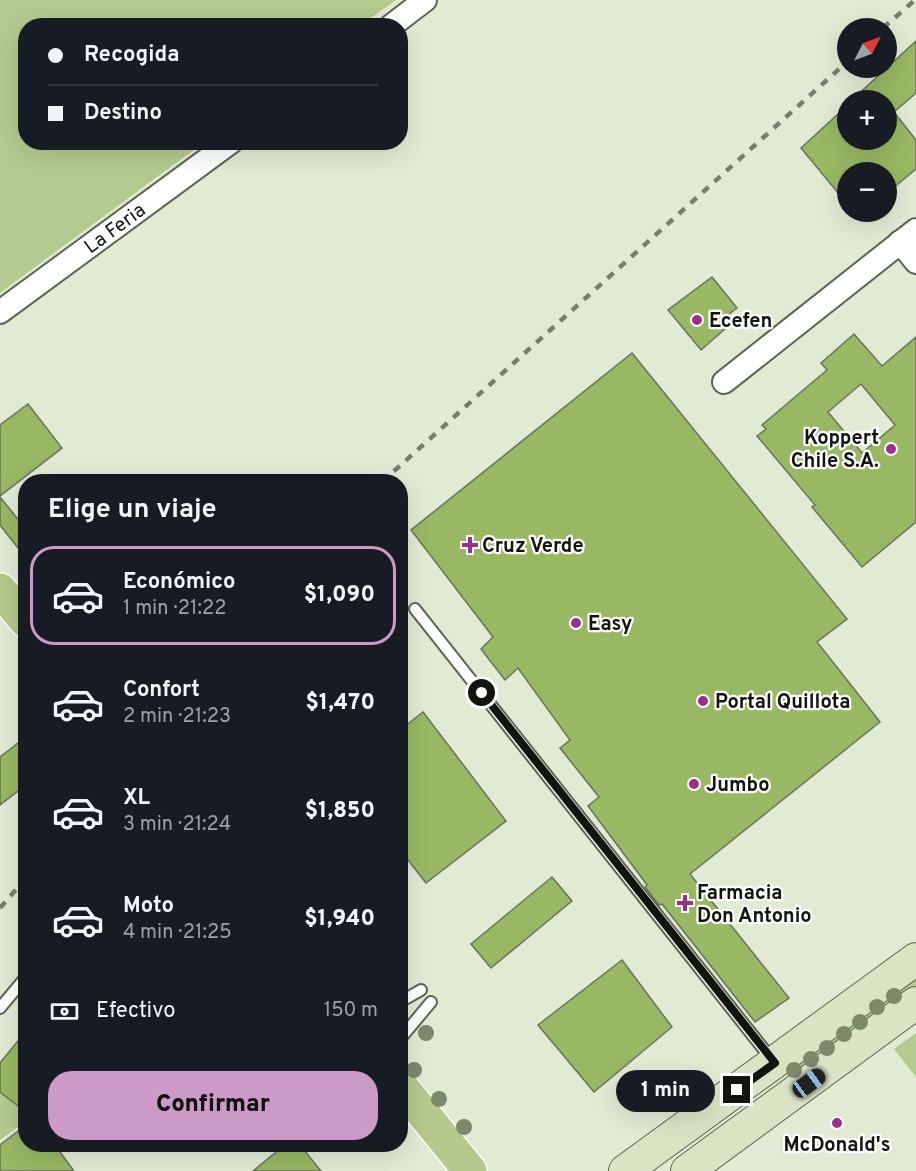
<!DOCTYPE html>
<html lang="es">
<head>
<meta charset="utf-8">
<style>
  body { margin:0; font-family:Overpass,sans-serif; background:#20242c; color:#f1f3f6; height:100vh; display:flex; flex-direction:column; font-size:22px; white-space:nowrap }
  * { box-sizing:border-box; margin:0 }
  p { font-size:20px; color:#9ea1a6 }
  .icon { flex:none; width:33px; height:33px; fill:none; stroke:currentColor; stroke-width:2; stroke-linecap:round; stroke-linejoin:round }
  .map { position:relative; flex:1; overflow:hidden }
  .side { position:absolute; left:18px; top:474px; width:390px; height:678px; display:flex; flex-direction:column; background:#171b24; border-radius:24px; box-shadow:0 6px 24px #0002 }
  .side>* { flex:none }
  .banner { position:absolute; left:18px; top:18px; width:390px; height:132px; border-radius:24px; box-shadow:0 6px 24px #0002; display:grid; align-content:center; height:132px; padding:0 30px; background:#171b24 }
  .needle { width:39px; rotate:48deg }
  .controls { position:absolute; left:837px; top:18px; display:grid; gap:12px }
  .controls a { display:grid; place-items:center; width:60px; height:60px; border-radius:50%; background:#171b24; box-shadow:0 6px 24px #0002; font-size:30px }
  .end { position:absolute; width:27px; height:27px; margin:-14px; border:8px solid #12150d; background:#fff; box-shadow:0 0 0 3px #fff }
  .from { border-radius:50% }
  .bubble { position:absolute; height:42px; border-radius:21px; background:#171b24; box-shadow:0 6px 24px #0002; font-size:20px; font-weight:800; line-height:42px; text-align:center }
  .car { position:absolute; width:18px; height:36px; margin:-18px -9px; border-radius:8px; box-shadow:0 0 4px 2px #0007; background:linear-gradient(#222 24%,#8ab4d8 0 40%,#222 0 76%,#8ab4d8 0 86%,#222 0) }
  .banner b { display:flex; align-items:center; gap:21px; height:57px; font-size:22px }
  .banner b+b { border-top:2px solid #363941 }
  .banner i { width:15px; height:15px; background:#f1f3f6 }
  ul { padding:0; list-style:none }
  li { display:flex; align-items:center; gap:18px; height:99px; margin:0 12px 9px; padding:0 18px; border:3px solid transparent; border-radius:24px }
  li div { flex:1 }
  li b { display:block; font-size:22px }
  li em { font-style:normal; font-weight:800 }
  li.active { border-color:#cc9ac6 }
  li>.icon { width:54px; height:54px; stroke-width:1.5 }
  h2 { padding:0 30px; font-size:27px; line-height:72px }
  .pay { display:flex; align-items:center; gap:15px; height:66px; padding:0 30px; font-size:22px }
  .pay p { margin-inline-start:auto }
  .cta { display:flex; gap:12px; margin-top:auto; padding:12px 30px }
  .cta a { flex:1; height:69px; border-radius:24px; background:#cc9ac6; color:#111; font-size:24px; font-weight:800; line-height:69px; text-align:center }
  .map>svg:first-child { display:block }
  .green { fill:#b3cb8e }
  .building { fill:#98b863; stroke:#6a725e; stroke-width:1.5; fill-rule:evenodd }
  .lines { fill:none; stroke-linecap:round; stroke-linejoin:round }
  .lane-casing { stroke:#5d6651; stroke-width:14 }
  .street-casing { stroke:#5d6651; stroke-width:26 }
  .secondary-casing { stroke:#5d6651; stroke-width:34 }
  .primary-casing { stroke:#fff; stroke-width:36 }
  .lane { stroke:#fff; stroke-width:10 }
  .street { stroke:#fff; stroke-width:22 }
  .secondary { stroke:#dae4c5; stroke-width:32 }
  .primary { stroke:#b4c98b; stroke-width:33 }
  .rail { stroke:#787e6f; stroke-width:4.5; stroke-dasharray:8 8; stroke-linecap:butt }
  .tree { fill:#7d896b }
  .route { stroke:#12150d; stroke-width:8 }
  .poi-dot { fill:#9f2e8b; stroke:#fff; stroke-width:2 }
  .labels { text-anchor:middle; stroke-width:4.5; stroke-linejoin:round; paint-order:stroke }
  .street-label { font-size:20px; fill:#12150d; stroke:#fff }
  .poi-label { font-size:20px; font-weight:bold; fill:#12150d; stroke:#fff; text-anchor:start }
</style>
</head>
<body>
<div class="map">
<svg width="916" height="1171" viewBox="0 0 916 1171">
  <rect width="100%" height="100%" fill="#e1ebd4"/>
  <path class="green" d="M0,0H396L361,25L26,26V142L203,143L0,293Z
    M916,971V989L796,1078L788,1066Z
    M916,1033V1077L894,1049Z
    M0,1092L25,1112L26,1121L0,1140Z"/>
  <path class="building" d="M916,41V93L894,112L916,140V169L886,194V172H848V205L801,148L848,105V140H886V100H852Z
    M712,277L737,308L719,322L725,329L701,350L668,310Z
    M854,334L882,366L916,337V522L862,567L812,507L815,505L757,436L766,429L762,425L827,370L821,363ZM861,384L895,425L862,453L828,412Z
    M632,353L847,619L817,642L880,722L690,874L789,998L755,1022L662,904L659,905L645,887L647,885L588,806L599,797L560,748L570,740L518,668L505,680L481,649L493,637L411,530Z
    M28,404L62,448L0,496V425Z
    M0,497L26,529V558L0,525Z
    M423,712L506,821L426,883L400,850V730Z
    M26,737V785L0,805V757Z
    M552,877L572,901L491,968L471,944Z
    M622,960L672,1027L594,1092L538,1025Z
    M26,1031V1112L0,1092V1063Z
    M26,1125V1144H54L74,1171H0V1145Z
    M286,1144H299L321,1171H253Z"/>
  <g class="lines">
    <g class="lane-casing">
      <path id="lane" d="M415,609L773,1061
        M400,1002L421,990
        M0,1008L26,977
        M400,1039L431,1002"/>
    </g>
    <g class="street-casing">
      <g id="street">
        <path d="M391,26L425,0"/>
        <path d="M900,242L916,262"/>
        <path id="s1" d="M0,312L231,142"/>
        <path d="M724,382L916,230"/>
      </g>
    </g>
    <g class="secondary-casing">
      <path id="secondary" d="M625,1171L916,959
        M687,1171L916,1003"/>
    </g>
    <g class="primary-casing">
      <path id="primary" d="M0,590L26,621
        M400,1085L470,1171"/>
    </g>
    <use href="#lane" class="lane"/>
    <use href="#street" class="street"/>
    <use href="#secondary" class="secondary"/>
    <use href="#primary" class="primary"/>
    <path class="rail" d="M883,28L915,0
      M382,482L848,61
      M0,908L26,878"/>
  </g>
  <g class="tree">
    <circle cx="894" cy="996" r="8"/>
    <circle cx="877" cy="1007" r="8"/>
    <circle cx="860" cy="1022" r="8"/>
    <circle cx="426" cy="1033" r="8"/>
    <circle cx="844" cy="1034" r="8"/>
    <circle cx="827" cy="1048" r="8"/>
    <circle cx="811" cy="1059" r="8"/>
    <circle cx="414" cy="1070" r="8"/>
    <circle cx="794" cy="1070" r="8"/>
    <circle cx="439" cy="1099" r="8"/>
    <circle cx="464" cy="1127" r="8"/>
  </g>
  <g class="lines">
    <path class="route" d="M482,693L775,1063L737,1090"/>
  </g>
  <g class="poi-dot">
    <circle cx="697" cy="320" r="6"/>
    <circle cx="891" cy="449" r="6"/>
    <path d="M467 536h6v6h6v6h-6v6h-6v-6h-6v-6h6z"/>
    <circle cx="576" cy="623" r="6"/>
    <circle cx="703" cy="701" r="6"/>
    <circle cx="694" cy="784" r="6"/>
    <path d="M682 894h6v6h6v6h-6v6h-6v-6h-6v-6h6z"/>
    <circle cx="837" cy="1123" r="6"/>
  </g>
  <g class="labels">
    <g class="street-label">
      <text dy="7" stroke="none"><textPath href="#s1" startOffset="142">La Feria</textPath></text>
    </g>
    <g class="poi-label">
      <text x="709" y="327">Ecefen</text>
      <text x="879" y="444" text-anchor="end">Koppert<tspan x="879" dy="23">Chile S.A.</tspan></text>
      <text x="482" y="552">Cruz Verde</text>
      <text x="588" y="630">Easy</text>
      <text x="715" y="708">Portal Quillota</text>
      <text x="706" y="791">Jumbo</text>
      <text x="697" y="899">Farmacia<tspan x="697" dy="23">Don Antonio</tspan></text>
      <text x="837" y="1151" text-anchor="middle">McDonald's</text>
    </g>
  </g>
</svg>
<div class="controls">
<a><svg class="needle" viewBox="-14 -14 28 28"><path d="M0-13l5 13h-10z" fill="#e53935"/><path d="M0 13l5-13h-10z" fill="#9ea1a6"/></svg></a>
<a>+</a>
<a>−</a>
</div>
<i class="end from" style="left:482px;top:693px"></i>
<i class="end" style="left:737px;top:1090px"></i>
<div class="bubble" style="left:616px;top:1070px;width:99px">1 min</div>
<i class="car" style="left:809px;top:1083px;rotate:54deg"></i>
<div class="banner">
<b><i class="from"></i>Recogida</b>
<b><i></i>Destino</b>
</div>
<section class="side">
<h2>Elige un viaje</h2>
<ul>
<li class="active"><svg class="icon" aria-label="car" viewBox="0 0 24 24"><path d="M5 17H2v-5l4-1 3-4h7l3 4 3 1v5h-3M9 17h6M6 11h13"/><circle cx="7" cy="17" r="2"/><circle cx="17" cy="17" r="2"/></svg><div><b>Económico</b><p>1 min · 21:22</p></div><em>$1,090</em></li>
<li><svg class="icon" aria-label="car" viewBox="0 0 24 24"><path d="M5 17H2v-5l4-1 3-4h7l3 4 3 1v5h-3M9 17h6M6 11h13"/><circle cx="7" cy="17" r="2"/><circle cx="17" cy="17" r="2"/></svg><div><b>Confort</b><p>2 min · 21:23</p></div><em>$1,470</em></li>
<li><svg class="icon" aria-label="car" viewBox="0 0 24 24"><path d="M5 17H2v-5l4-1 3-4h7l3 4 3 1v5h-3M9 17h6M6 11h13"/><circle cx="7" cy="17" r="2"/><circle cx="17" cy="17" r="2"/></svg><div><b>XL</b><p>3 min · 21:24</p></div><em>$1,850</em></li>
<li><svg class="icon" aria-label="car" viewBox="0 0 24 24"><path d="M5 17H2v-5l4-1 3-4h7l3 4 3 1v5h-3M9 17h6M6 11h13"/><circle cx="7" cy="17" r="2"/><circle cx="17" cy="17" r="2"/></svg><div><b>Moto</b><p>4 min · 21:25</p></div><em>$1,940</em></li>
</ul>
<div class="pay"><svg class="icon" aria-label="cash" viewBox="0 0 24 24"><path d="M3 7h18v10H3z"/><circle cx="12" cy="12" r="2"/></svg>Efectivo<p>150 m</p></div>
<div class="cta"><a>Confirmar</a></div>
</section>
</div>
</body>
</html>
